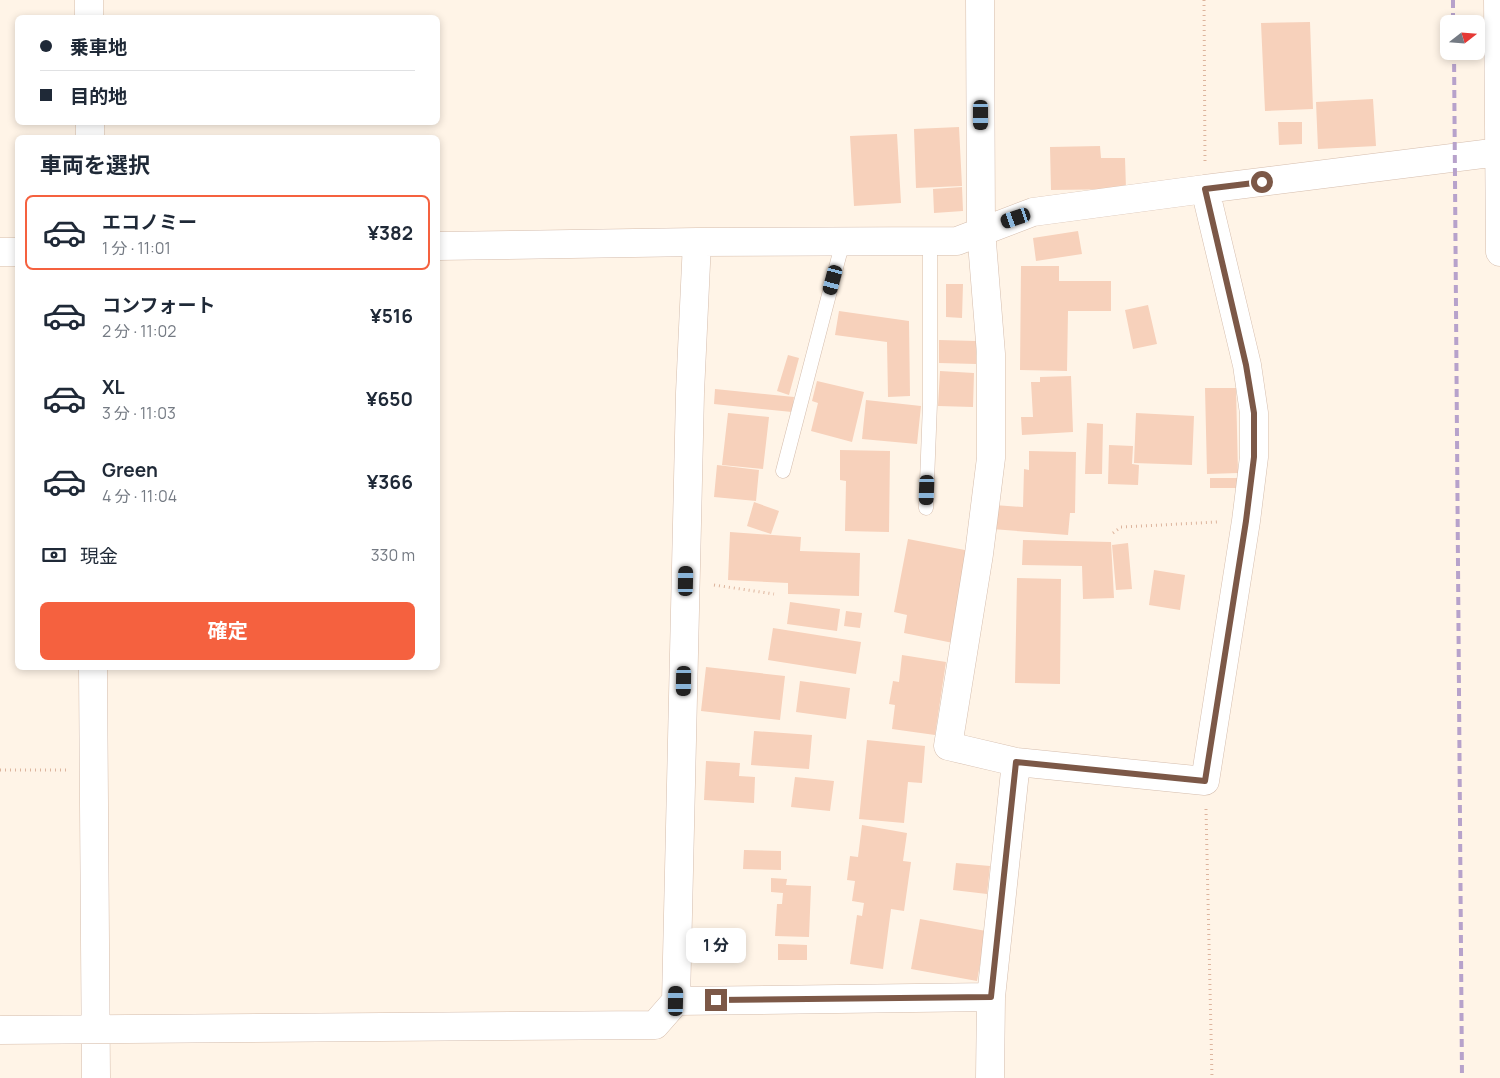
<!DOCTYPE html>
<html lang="ja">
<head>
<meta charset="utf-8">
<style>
  body { margin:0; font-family:Manrope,"Noto Sans JP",sans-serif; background:#f2f2f3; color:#1f2937; height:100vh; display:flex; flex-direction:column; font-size:19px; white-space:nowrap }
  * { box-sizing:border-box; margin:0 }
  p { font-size:16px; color:#747a83 }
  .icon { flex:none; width:28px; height:28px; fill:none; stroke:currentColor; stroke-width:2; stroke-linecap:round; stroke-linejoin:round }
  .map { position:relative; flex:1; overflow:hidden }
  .panel { position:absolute; left:15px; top:135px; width:425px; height:535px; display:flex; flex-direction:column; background:#fff; border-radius:8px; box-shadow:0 2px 8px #0003 }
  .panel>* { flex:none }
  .banner { position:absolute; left:15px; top:15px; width:425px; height:110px; border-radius:8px; box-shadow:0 2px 8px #0003; display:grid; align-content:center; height:110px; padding:0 25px; background:#fff }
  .needle { width:32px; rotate:73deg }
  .buttons { position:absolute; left:1440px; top:15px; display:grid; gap:10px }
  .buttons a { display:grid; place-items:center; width:45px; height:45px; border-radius:8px; background:#fff; box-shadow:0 2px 8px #0003; font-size:25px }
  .end { position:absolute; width:22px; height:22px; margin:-11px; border:6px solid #7c5847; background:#fff; box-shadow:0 0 0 2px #fff }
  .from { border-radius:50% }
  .bubble { position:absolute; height:35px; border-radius:8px; background:#fff; box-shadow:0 2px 8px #0003; font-size:16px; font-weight:700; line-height:35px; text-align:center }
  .car { position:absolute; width:15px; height:30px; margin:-15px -8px; border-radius:6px; box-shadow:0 0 4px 1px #0007; background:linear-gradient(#222 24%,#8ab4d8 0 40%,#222 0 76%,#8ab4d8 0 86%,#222 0) }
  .banner b { display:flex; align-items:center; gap:18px; height:48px; font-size:19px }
  .banner b+b { border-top:1px solid #e0e1e3 }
  .banner i { width:12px; height:12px; background:#1f2937 }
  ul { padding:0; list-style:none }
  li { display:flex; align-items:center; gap:15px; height:75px; margin:0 10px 8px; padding:0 15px; border:2px solid transparent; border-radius:8px }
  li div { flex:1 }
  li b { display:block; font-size:19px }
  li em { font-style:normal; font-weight:700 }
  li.selected { border-color:#f5613f }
  li>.icon { width:45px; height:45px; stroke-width:1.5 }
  h2 { padding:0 25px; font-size:22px; line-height:60px }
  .pay { display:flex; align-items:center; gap:12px; height:55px; padding:0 25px; font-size:19px }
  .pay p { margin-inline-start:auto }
  .primary-button { display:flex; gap:10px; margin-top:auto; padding:10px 25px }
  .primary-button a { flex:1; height:58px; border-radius:8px; background:#f5613f; color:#fff; font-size:20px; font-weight:700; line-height:58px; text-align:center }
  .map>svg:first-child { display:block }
  .building { fill:#f7d1bb }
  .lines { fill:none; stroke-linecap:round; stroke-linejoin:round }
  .lane-casing { stroke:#d5bdad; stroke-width:15 }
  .street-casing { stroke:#d5bdad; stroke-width:29 }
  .path { stroke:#ddb49d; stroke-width:3; stroke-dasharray:1 4; stroke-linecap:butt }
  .lane { stroke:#fff; stroke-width:14 }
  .street { stroke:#fff; stroke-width:28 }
  .rail { stroke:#b7a2cb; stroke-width:4; stroke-dasharray:8 5; stroke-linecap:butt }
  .route { stroke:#7c5847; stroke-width:6 }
</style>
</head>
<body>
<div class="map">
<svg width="1500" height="1078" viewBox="0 0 1500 1078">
  <rect width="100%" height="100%" fill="#fff4e7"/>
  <path class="building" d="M1310,22L1313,109L1265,111L1261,23Z
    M1373,99L1376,146L1318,149L1316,102Z
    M1278,122H1302V144L1279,145Z
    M959,127L962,186L916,188L914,129Z
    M897,134L901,203L854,206L850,136Z
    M1100,146L1101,158H1125L1126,189L1051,190L1050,147Z
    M962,187L963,211L934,213L933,189Z
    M1078,231L1082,254L1036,261L1033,238Z
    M1021,266H1059V281H1111V311H1068L1067,371L1020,370Z
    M946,284H963L962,318L946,317Z
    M1148,305L1157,344L1133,349L1125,310Z
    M839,311L909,321L910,396L888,397L887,342L835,335Z
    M939,340L976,341V364L939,363Z
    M788,355L799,358L789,395L777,391Z
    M940,371L974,373L973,407L938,406Z
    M1071,376L1073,432L1022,435L1021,417H1033L1031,382H1040V377Z
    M817,381L864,392L852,442L811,431L818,403L812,401Z
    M1205,388H1236L1238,473L1207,474Z
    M715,389L794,397L792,412L714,404Z
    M866,400L921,406L917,444L862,439Z
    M728,413L769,417L763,469L722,465Z
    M1136,413L1194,416L1192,465L1134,463Z
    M1087,423L1103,424L1102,474H1085Z
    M1109,445L1133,446L1132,464L1139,465L1138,485L1108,484Z
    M840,450L890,451L889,532L845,531L846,481L840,480Z
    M1029,451L1076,452L1075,513H1070L1068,535L992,529L994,505L1023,507L1024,469L1029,470Z
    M717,465L759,470L756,501L714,497Z
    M1210,478H1239V488H1210Z
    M754,502L779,511L771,534L747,526Z
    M730,532L801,537L800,551L860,553L859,596L788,594V583L728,580Z
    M908,539L970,551L953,643L904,633L907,615L894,612Z
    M1023,540L1111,542L1114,598L1083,599L1082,566L1022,565Z
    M1128,543L1132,589L1116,590L1112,545Z
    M1154,570L1185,575L1180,610L1149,605Z
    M1017,578L1061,579L1060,684L1015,683Z
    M790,602L840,609L837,631L787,624Z
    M846,611L862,613L860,628L844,626Z
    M773,628L861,642L856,674L768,660Z
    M902,655L946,662L935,735L892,729L895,705L889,704L893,681L899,682Z
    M706,667L785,676L780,720L701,711Z
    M800,681L850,688L846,719L796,712Z
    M754,731L812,735L809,769L751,765Z
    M867,740L925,746L922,783L908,782L904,823L859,819Z
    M706,761L740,763L739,776L755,777L754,803L704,800Z
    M795,777L834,781L830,811L791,807Z
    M862,825L907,833L903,861L911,862L904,911L891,909L883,969L850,964L857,915L862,916L864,903L852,901L855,881L847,880L850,856L858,857Z
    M744,850L781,851V870L743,869Z
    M956,863L990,866L987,894L953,890Z
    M771,878L787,879L786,885L811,886L809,937L775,936L777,904H782L783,893L771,892Z
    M920,919L986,931L977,981L911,969Z
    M778,944L807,945V960H778Z"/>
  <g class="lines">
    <g class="lane-casing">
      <path id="lane" d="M783,471L843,241
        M926,508L930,403V241"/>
    </g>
    <g class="street-casing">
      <path id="street" d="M89,0V18
        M980,0L981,230L991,354V458L979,554L948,746L1016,762
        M1498,0L1500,252
        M90,122V138
        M438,246L697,242L957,241L1033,212L1205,189
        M0,252H18
        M93,668L96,1078
        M676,1001L991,997
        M0,1030L655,1025L676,1001L690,393L697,242
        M990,1078L991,997L1016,762L1205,781L1246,521L1254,457V413L1247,365L1205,189L1500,152"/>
    </g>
    <path class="path" d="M1204,0L1205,162
      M1113,533L1121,527L1218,522
      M714,585L774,594
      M0,770H66
      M1206,809L1212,1078"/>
    <use href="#lane" class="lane"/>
    <use href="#street" class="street"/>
    <path class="rail" d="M1453,0V24
      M1454,51L1462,1078"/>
  </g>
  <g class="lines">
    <path class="route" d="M716,1000L991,997L1016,762L1205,781L1246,521L1254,457V413L1246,365L1205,189L1262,182"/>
  </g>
</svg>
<div class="buttons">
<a><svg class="needle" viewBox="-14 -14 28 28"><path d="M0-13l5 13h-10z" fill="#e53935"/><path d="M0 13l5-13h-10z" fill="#747a83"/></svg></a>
</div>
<i class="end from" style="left:1262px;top:182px"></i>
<i class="end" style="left:716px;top:1000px"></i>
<div class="bubble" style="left:686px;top:928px;width:60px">1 分</div>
<i class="car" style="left:981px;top:115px;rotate:180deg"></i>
<i class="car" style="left:1016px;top:218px;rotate:251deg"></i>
<i class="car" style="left:833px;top:280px;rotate:195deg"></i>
<i class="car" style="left:927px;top:490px;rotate:182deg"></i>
<i class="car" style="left:686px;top:581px;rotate:1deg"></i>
<i class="car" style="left:684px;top:681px;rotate:181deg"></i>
<i class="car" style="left:676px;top:1001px;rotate:1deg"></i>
<div class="banner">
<b><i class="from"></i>乗車地</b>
<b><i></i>目的地</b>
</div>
<section class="panel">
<h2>車両を選択</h2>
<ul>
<li class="selected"><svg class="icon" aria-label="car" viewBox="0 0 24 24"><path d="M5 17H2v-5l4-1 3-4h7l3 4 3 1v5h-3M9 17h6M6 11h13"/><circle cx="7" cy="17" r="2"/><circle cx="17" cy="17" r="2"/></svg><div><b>エコノミー</b><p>1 分 · 11:01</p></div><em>¥382</em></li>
<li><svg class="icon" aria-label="car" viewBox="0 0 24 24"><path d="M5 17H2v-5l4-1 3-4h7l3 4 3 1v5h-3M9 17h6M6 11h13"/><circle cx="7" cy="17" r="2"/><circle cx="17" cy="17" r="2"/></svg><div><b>コンフォート</b><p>2 分 · 11:02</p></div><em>¥516</em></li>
<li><svg class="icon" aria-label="car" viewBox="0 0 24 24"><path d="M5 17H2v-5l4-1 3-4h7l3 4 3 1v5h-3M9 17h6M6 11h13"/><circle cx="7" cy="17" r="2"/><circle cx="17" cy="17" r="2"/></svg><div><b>XL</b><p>3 分 · 11:03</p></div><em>¥650</em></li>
<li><svg class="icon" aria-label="car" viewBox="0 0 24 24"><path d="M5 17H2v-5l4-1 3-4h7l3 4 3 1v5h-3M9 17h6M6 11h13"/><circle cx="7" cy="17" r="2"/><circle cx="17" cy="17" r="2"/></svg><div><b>Green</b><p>4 分 · 11:04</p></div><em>¥366</em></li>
</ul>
<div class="pay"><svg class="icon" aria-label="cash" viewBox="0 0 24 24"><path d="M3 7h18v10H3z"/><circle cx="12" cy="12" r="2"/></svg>現金<p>330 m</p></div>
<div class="primary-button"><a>確定</a></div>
</section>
</div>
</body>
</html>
